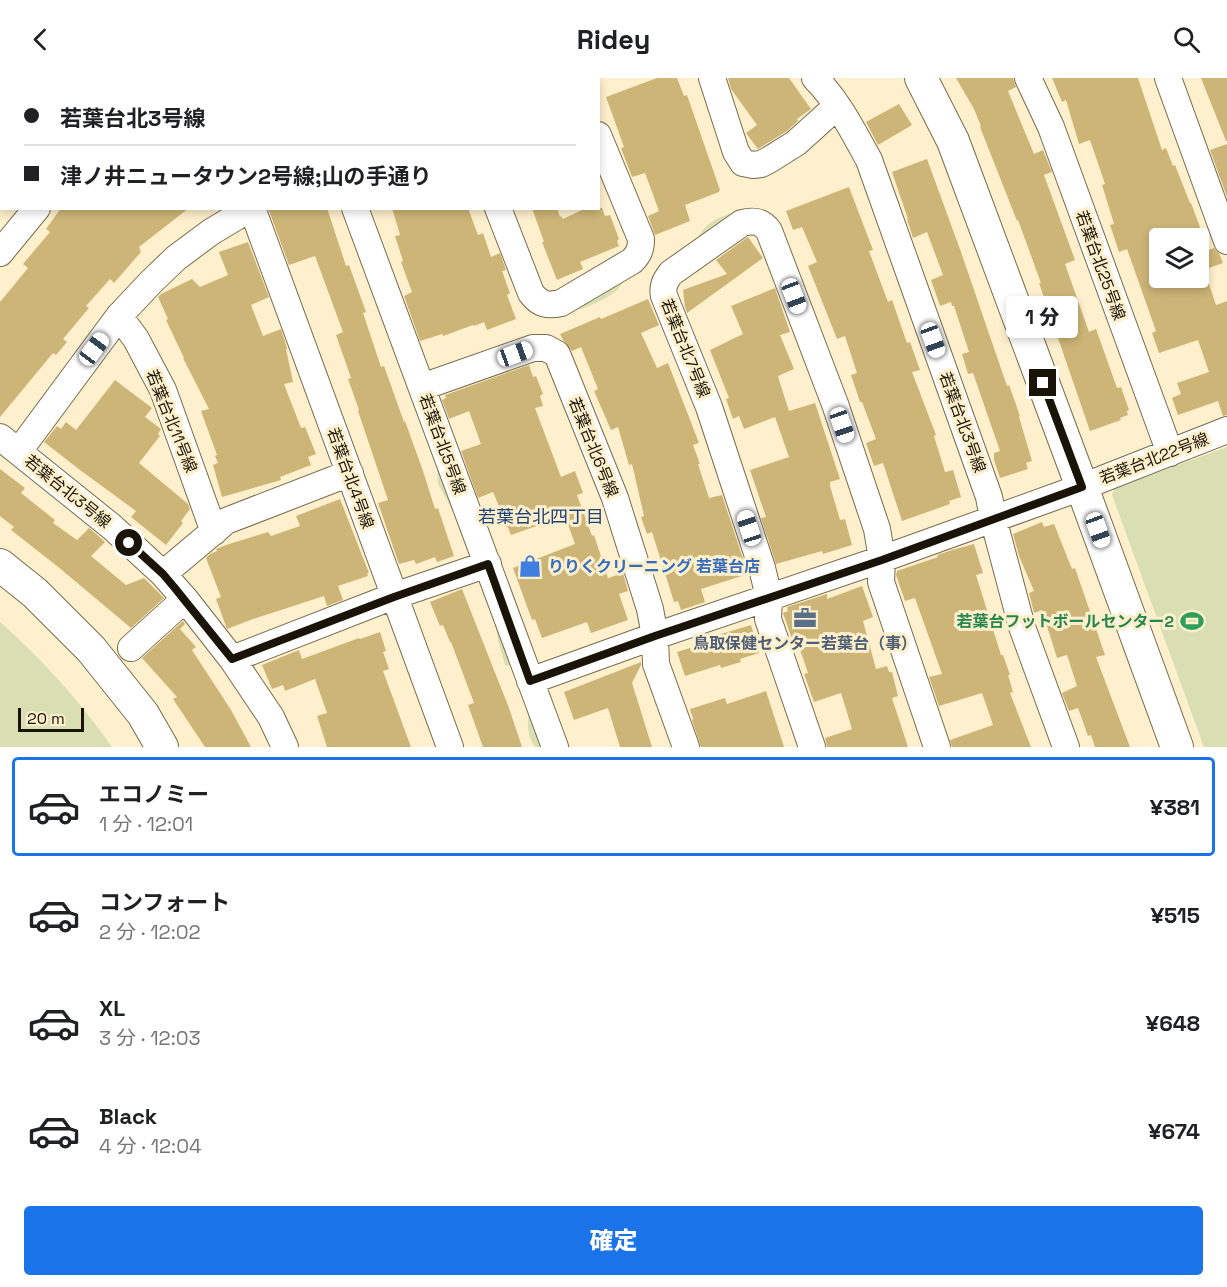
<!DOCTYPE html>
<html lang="ja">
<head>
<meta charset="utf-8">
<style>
  body { margin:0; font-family:"Space Grotesk","Noto Sans JP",sans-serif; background:#f6f6f6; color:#202124; height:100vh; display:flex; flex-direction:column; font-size:22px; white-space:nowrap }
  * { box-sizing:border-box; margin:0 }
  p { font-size:20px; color:#757577 }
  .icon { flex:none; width:33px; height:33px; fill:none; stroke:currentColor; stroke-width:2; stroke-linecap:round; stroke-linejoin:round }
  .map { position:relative; height:669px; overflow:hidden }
  .sheet { display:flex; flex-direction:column; background:#fff; flex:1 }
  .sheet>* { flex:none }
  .guide { position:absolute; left:0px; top:0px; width:600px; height:132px; box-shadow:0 3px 9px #0003; display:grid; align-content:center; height:132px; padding:0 24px; background:#fff }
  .buttons { position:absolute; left:1149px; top:150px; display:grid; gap:12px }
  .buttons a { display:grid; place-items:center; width:60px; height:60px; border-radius:6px; background:#fff; box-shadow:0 3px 9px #0003; font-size:30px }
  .scale { position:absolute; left:18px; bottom:15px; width:66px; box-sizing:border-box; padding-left:6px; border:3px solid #191407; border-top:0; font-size:16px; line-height:21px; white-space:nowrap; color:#191407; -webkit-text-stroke:4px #fef0cd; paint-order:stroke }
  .end { position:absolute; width:27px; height:27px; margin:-14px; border:8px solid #191407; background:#fff; box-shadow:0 0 0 3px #fff }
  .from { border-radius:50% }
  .bubble { position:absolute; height:42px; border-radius:6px; background:#fff; box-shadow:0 3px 9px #0003; font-size:20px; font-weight:800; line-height:42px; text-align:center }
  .car { position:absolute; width:18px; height:36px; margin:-18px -9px; border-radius:8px; box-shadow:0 0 4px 2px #0007; background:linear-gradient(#fff 24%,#345 0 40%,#fff 0 76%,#345 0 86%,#fff 0) }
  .guide b { display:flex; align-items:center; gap:21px; height:57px; font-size:22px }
  .guide b+b { border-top:2px solid #e0e0e0 }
  .guide i { width:15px; height:15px; background:#202124 }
  ul { padding:10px 0 0; list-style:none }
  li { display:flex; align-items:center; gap:18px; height:99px; margin:0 12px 9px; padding:0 12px; border:3px solid transparent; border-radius:6px }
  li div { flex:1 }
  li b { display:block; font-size:22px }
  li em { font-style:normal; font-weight:800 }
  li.active { border-color:#1a73e8 }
  li>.icon { width:54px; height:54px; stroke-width:1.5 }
  .action { display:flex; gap:12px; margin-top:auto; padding:12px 24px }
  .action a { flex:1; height:69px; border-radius:6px; background:#1a73e8; color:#fff; font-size:24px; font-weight:800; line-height:69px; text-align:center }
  header { display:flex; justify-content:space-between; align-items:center; height:78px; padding:0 24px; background:#fff; font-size:27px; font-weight:800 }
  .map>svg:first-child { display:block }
  .green { fill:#dadfb3 }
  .building { fill:#cdb577 }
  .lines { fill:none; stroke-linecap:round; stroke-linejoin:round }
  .minor-casing { stroke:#776b4c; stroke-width:28 }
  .tertiary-casing { stroke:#776b4c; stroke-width:34 }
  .minor { stroke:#fff; stroke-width:26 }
  .tertiary { stroke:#fff; stroke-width:32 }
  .route { stroke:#191407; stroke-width:8 }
  .labels { text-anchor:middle; stroke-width:6; stroke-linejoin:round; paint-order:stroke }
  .street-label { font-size:16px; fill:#191407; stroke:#fef0cd }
  .shop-label { font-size:16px; font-weight:bold; fill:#366cbe; stroke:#fef0cd; text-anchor:start }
  .leisure-label { font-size:16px; font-weight:bold; fill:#27864d; stroke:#fef0cd; text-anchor:end }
  .service-label { font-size:16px; font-weight:bold; fill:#4e5e75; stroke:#fef0cd }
  .neighbourhood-label { font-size:18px; fill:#1e4278; stroke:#fef0cd }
</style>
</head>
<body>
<header><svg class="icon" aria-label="back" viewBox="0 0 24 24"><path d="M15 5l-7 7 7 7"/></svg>Ridey<svg class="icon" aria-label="search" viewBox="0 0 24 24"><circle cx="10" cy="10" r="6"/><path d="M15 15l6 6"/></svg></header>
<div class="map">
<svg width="1227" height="669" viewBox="0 0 1227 669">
  <rect width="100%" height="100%" fill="#fef0cd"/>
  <path class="green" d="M736,134L694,165C706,145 714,140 736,134Z
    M623,204C621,207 619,210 617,212C608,221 583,232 571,232L590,224Z
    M1227,369V669H1204L1112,417L1115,410Z
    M437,385L457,441L438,406Z
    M495,542L512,588L505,587L498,562Z
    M0,544C42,581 80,623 112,669H0Z
    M529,635L541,669H535C527,657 527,649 529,635Z"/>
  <path class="building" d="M657,0H677L684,18L687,17L720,112L719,113V114L685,127L690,143L655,157L648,138L659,133L645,95L632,99L621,70L624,69L606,19Z
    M728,0H789L811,31L797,41L798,43L787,53L758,71L746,55L757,47L731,11Z
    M956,0H1013L1016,9L1008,13L1034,76L1043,72L1052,94L1044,97L1075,182L1065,186L1089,254L1096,251L1117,310L1121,309L1129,332L1127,333L1128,337L1120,340L1121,342L1090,353L1039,205H1041L1018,142L1017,143L980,49L981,48L974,31Z
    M1052,0H1138L1162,72L1166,70L1173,88L1175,87L1190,125H1191L1204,160H1153L1160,180V200H1207L1216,227L1227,223V337L1223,338L1218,323L1178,337L1172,320L1181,316L1177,305L1209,294L1198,262L1159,275L1152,255L1156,253L1127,171L1119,174L1110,147L1114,146L1102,107L1105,106L1090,62L1079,66L1066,22L1062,24Z
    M1201,0H1227V63H1226Z
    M899,26L912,47L878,67L866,44Z
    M1227,66V119L1210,72Z
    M927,81L961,174L1007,308L1009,307L1020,338L1019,339L1032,383L1026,385L1028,391L1000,400L994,382V375L1000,373L973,295L968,296L962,276L969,274L954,228H952L951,224L940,228L931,202L943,197L927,154L913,160L907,141H908L892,94Z
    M849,109L873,172L869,173L888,224L892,222L907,265L910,264L920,292L912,294L936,357L934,358L945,394L953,392L961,419L949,423L950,426L902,443L883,385L874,388L866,365L876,361L862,324H860L851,297L857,295L845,258L837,261L808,188L817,184L802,149L793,152L786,133Z
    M61,130H189L139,169L141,174L114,205L110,201L86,228L89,230L63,261L67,264L56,277L53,275L0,339V224L28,190L23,186L50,154L46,151Z
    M268,130H327L346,188L349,187L366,234L363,235L381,289L384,288L404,344L405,343L423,393L435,431L438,430L454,478L437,484L435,479L416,486L414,482L399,486L378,425L388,422L358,333L359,332L348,301L351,300L336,257L343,254L315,178L289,187Z
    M392,130H468L478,157L483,155L491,179L500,175L506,192L502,193L510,215L507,217L516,241L487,252L484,244L474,248L473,247L443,258L442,256L420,263L404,218L412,214L401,184L403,183L395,158L400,157Z
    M532,130H557L560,139L561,138L563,141L586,130H602L605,138L610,137L619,161L617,163L619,168L580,184L583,191L557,202L542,164H544Z
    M748,159L763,180L687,235L685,229L683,212L727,196L716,182Z
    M248,164L269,219L251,227L263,258L281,251L287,270L286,271L293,304L284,306L301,350L305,349L316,376L308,379L311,387L280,399L281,402L222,419L213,387L218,385L215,378L217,377L201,333L209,331L183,280H184L166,242L168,241L158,219L161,216L192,201L200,209L228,197L219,174Z
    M1214,170L1219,175L1223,185L1198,194V176Z
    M775,210L790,254L780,257L794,291L778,298L779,302L789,333L815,325L840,401L830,404V408L840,442L845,441L852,467L823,476L822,473L776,486L761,440L766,439L750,392L789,379L775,339L744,351L739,338L733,341L726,321L729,320L710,272L743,256L731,228Z
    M648,221L659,247L641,255L657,290L668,285L699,365L693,367L700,386H698L709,420L722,417L748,496L701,511L705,524L681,532L678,523L674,524L652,454L647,456L641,439L644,438L632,386L629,387L618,349L611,352L594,313L598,311L581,269L572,273L563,262L560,256L600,239L601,241Z
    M529,287L533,299L536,298L543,316L540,318L543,328L535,330L561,399L575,393L583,415L577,417L592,458L594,457L608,500L623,495L628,513L619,516L628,542L591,555L587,544L542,560L535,541L532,542L513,490L575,466L565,438L511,457L493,414L478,420L461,373L481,366L469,333L449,341L442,322L446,320L445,317Z
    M115,302L152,330L145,339L161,351L158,356L160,358L139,385L188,426L190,431L181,443L183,445L166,467L131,439L136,433L80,392L44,364L57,348L61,351L66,344L76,352Z
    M0,391L25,410L21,415L55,442L53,445L77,462L89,450L95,455L105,464L91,478L126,507L144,500L164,520L131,550L57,488L11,452L14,449L0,438Z
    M340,421L369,495H367L368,498L338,508L343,522L327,528L324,518L253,541L227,551L216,521L221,519L206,480L210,476L217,473L216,471L229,466L268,454L271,458L300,448L296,438Z
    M1042,444L1044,449L1054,446L1072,491L1075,490L1105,577L1096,579L1130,669H1095L1091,657L1088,658L1078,630L1069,633L1062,615L1077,608L1067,577L1057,580L1042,532L1034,535L1029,515L1034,513L1019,478L1013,456Z
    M974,466L983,495L976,497L1001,577H1003L1010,597H1008L1013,614L1010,615L1031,669H952L950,662L993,647L982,615L939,628L929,599L942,596L915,520L905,523L896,497L897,493L938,479L937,477L952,472Z
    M862,508L873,539L863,543L876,591L887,588L889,594H892L898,618L892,620L908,669H827L825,660L852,651L841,615L814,624L804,596L808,595L796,560L792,561L783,535L788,533L787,529L827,516V521Z
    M462,511L509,630L522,669H483L468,627L474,625L451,564H450L443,547L440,548L430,524Z
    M183,543L185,546L180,551L196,569L192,572L231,632L251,669H205L173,621L177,619L142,580Z
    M751,547L759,575L740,581L741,584L721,590L720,587L685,598L677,574L713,563L711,559Z
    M380,554L386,573L383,574L389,591L383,593L411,669H327L317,638L327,635L315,601L285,613L283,607L272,611L262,587L299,572L302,581L359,560L360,561Z
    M641,584V587L632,605L652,669H620L608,630L574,642L564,614Z
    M766,613L784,669H701L692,642L693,641L690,631L725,620L727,626Z"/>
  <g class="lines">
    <g class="minor-casing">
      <path id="minor" d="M307,0V2
        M451,0L452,2
        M578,0V2
        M712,0L736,74L743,85L753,87L761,86L769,82L796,65L837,28
        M815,0C838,23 853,53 869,82L989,419L993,440L1022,549L1066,669
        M1028,0L1051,49L1170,375
        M1168,0L1227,163
        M199,2L204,0
        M252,130L450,669
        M355,130L555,669
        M498,130L531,215C540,227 548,228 561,225L632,183C639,176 641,171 641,161L598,57
        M0,175L37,130
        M119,238L136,261L163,312L214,454
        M422,309L533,270H546L557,276L615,420L650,531L655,558L656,586L686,669
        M0,359L112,449L163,496L185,521L232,581L271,639L285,669
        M19,373L119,238L151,204L176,180L211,154L251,130
        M163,496L226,443L350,395
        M131,570L185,521
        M232,581L394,518L488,486
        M530,603L655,558L882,481L1082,409L1227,352
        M812,669L768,541L769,519L762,490L709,329L664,218C662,208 665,203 671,195L742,145C754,142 762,143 769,153L835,326L877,451L882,481L881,504L937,669"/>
    </g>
    <g class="tertiary-casing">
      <path id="tertiary" d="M921,0L953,63L1082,409L1177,669
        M23,2L24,0
        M0,29L2,28
        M0,487L35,515L91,571L143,636L162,669"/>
    </g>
    <use href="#minor" class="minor"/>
    <use href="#tertiary" class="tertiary"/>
  </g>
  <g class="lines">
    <path class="route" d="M129,465L163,496L174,509L232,581L394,519L488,486L530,603L655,558L882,482L1082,409L1043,305"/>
  </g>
  <defs>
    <g id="shop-bare" transform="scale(1.8)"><path d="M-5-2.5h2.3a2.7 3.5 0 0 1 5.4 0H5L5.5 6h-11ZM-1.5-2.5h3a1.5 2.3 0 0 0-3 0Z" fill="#3f7fe0" stroke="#fef0cd" stroke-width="2.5" paint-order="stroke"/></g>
    <g id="office-bare" transform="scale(1.8)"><path d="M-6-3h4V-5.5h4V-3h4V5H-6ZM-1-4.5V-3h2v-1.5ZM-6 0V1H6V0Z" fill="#5c6f8a" stroke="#fef0cd" stroke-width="2.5" paint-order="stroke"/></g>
    <g id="stadium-bare" transform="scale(1.8)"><path d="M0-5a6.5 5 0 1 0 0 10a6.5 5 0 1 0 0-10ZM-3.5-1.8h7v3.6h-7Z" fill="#2e9e5b" stroke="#fef0cd" stroke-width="2.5" paint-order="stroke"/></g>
  </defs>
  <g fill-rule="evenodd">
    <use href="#shop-bare" x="530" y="488"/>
    <use href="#office-bare" x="805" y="540"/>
    <use href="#stadium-bare" x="1192" y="543"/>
  </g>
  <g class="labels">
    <g class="street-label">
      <text transform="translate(1101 187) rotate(70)" y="6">若葉台北25号線</text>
      <text transform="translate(686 270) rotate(68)" y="6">若葉台北7号線</text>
      <text transform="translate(172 343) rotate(68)" y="6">若葉台北11号線</text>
      <text transform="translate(963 344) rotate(70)" y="6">若葉台北3号線</text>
      <text transform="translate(443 366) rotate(70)" y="6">若葉台北5号線</text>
      <text transform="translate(594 369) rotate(68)" y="6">若葉台北6号線</text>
      <text transform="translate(1154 380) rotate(-21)" y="6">若葉台北22号線</text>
      <text transform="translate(351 400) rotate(70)" y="6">若葉台北4号線</text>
      <text transform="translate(68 413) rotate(39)" y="6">若葉台北3号線</text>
    </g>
    <g class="shop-label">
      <text x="548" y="494">りりくクリーニング 若葉台店</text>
    </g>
    <g class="leisure-label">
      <text x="1174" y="549">若葉台フットボールセンター2</text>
    </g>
    <g class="service-label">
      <text x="805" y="571">鳥取保健センター若葉台（事）</text>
    </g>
    <g class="neighbourhood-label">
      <text x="541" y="445">若葉台北四丁目</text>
    </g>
  </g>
</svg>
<div class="buttons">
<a><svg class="icon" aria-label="layers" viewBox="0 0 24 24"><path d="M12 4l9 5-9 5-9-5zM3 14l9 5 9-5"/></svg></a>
</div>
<div class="scale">20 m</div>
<i class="end from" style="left:129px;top:465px"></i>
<i class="end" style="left:1043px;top:305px"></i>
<div class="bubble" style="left:1006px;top:218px;width:72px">1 分</div>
<i class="car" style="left:794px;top:218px;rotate:159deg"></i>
<i class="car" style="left:933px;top:262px;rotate:160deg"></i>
<i class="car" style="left:94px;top:271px;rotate:37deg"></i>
<i class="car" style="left:515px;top:276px;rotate:70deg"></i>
<i class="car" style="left:842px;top:347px;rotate:161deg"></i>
<i class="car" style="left:749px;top:450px;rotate:342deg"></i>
<i class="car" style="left:1098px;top:452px;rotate:160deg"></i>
<div class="guide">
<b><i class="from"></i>若葉台北3号線</b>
<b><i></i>津ノ井ニュータウン2号線;山の手通り</b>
</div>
</div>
<section class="sheet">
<ul>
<li class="active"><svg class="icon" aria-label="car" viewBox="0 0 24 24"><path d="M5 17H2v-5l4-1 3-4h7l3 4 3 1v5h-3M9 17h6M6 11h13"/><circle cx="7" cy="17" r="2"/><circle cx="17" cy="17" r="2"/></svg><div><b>エコノミー</b><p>1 分 · 12:01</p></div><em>¥381</em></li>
<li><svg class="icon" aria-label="car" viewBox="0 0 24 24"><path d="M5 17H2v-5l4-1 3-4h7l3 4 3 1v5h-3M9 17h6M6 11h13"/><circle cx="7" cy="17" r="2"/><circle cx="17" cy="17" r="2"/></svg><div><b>コンフォート</b><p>2 分 · 12:02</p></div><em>¥515</em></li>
<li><svg class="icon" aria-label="car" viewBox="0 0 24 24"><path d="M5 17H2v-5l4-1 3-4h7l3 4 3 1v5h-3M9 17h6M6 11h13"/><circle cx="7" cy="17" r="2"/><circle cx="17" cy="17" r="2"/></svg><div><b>XL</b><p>3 分 · 12:03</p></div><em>¥648</em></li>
<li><svg class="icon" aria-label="car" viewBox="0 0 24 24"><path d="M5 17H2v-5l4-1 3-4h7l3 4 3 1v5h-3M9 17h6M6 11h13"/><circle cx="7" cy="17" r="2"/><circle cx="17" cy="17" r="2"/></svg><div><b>Black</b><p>4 分 · 12:04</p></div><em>¥674</em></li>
</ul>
<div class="action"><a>確定</a></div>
</section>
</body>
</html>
